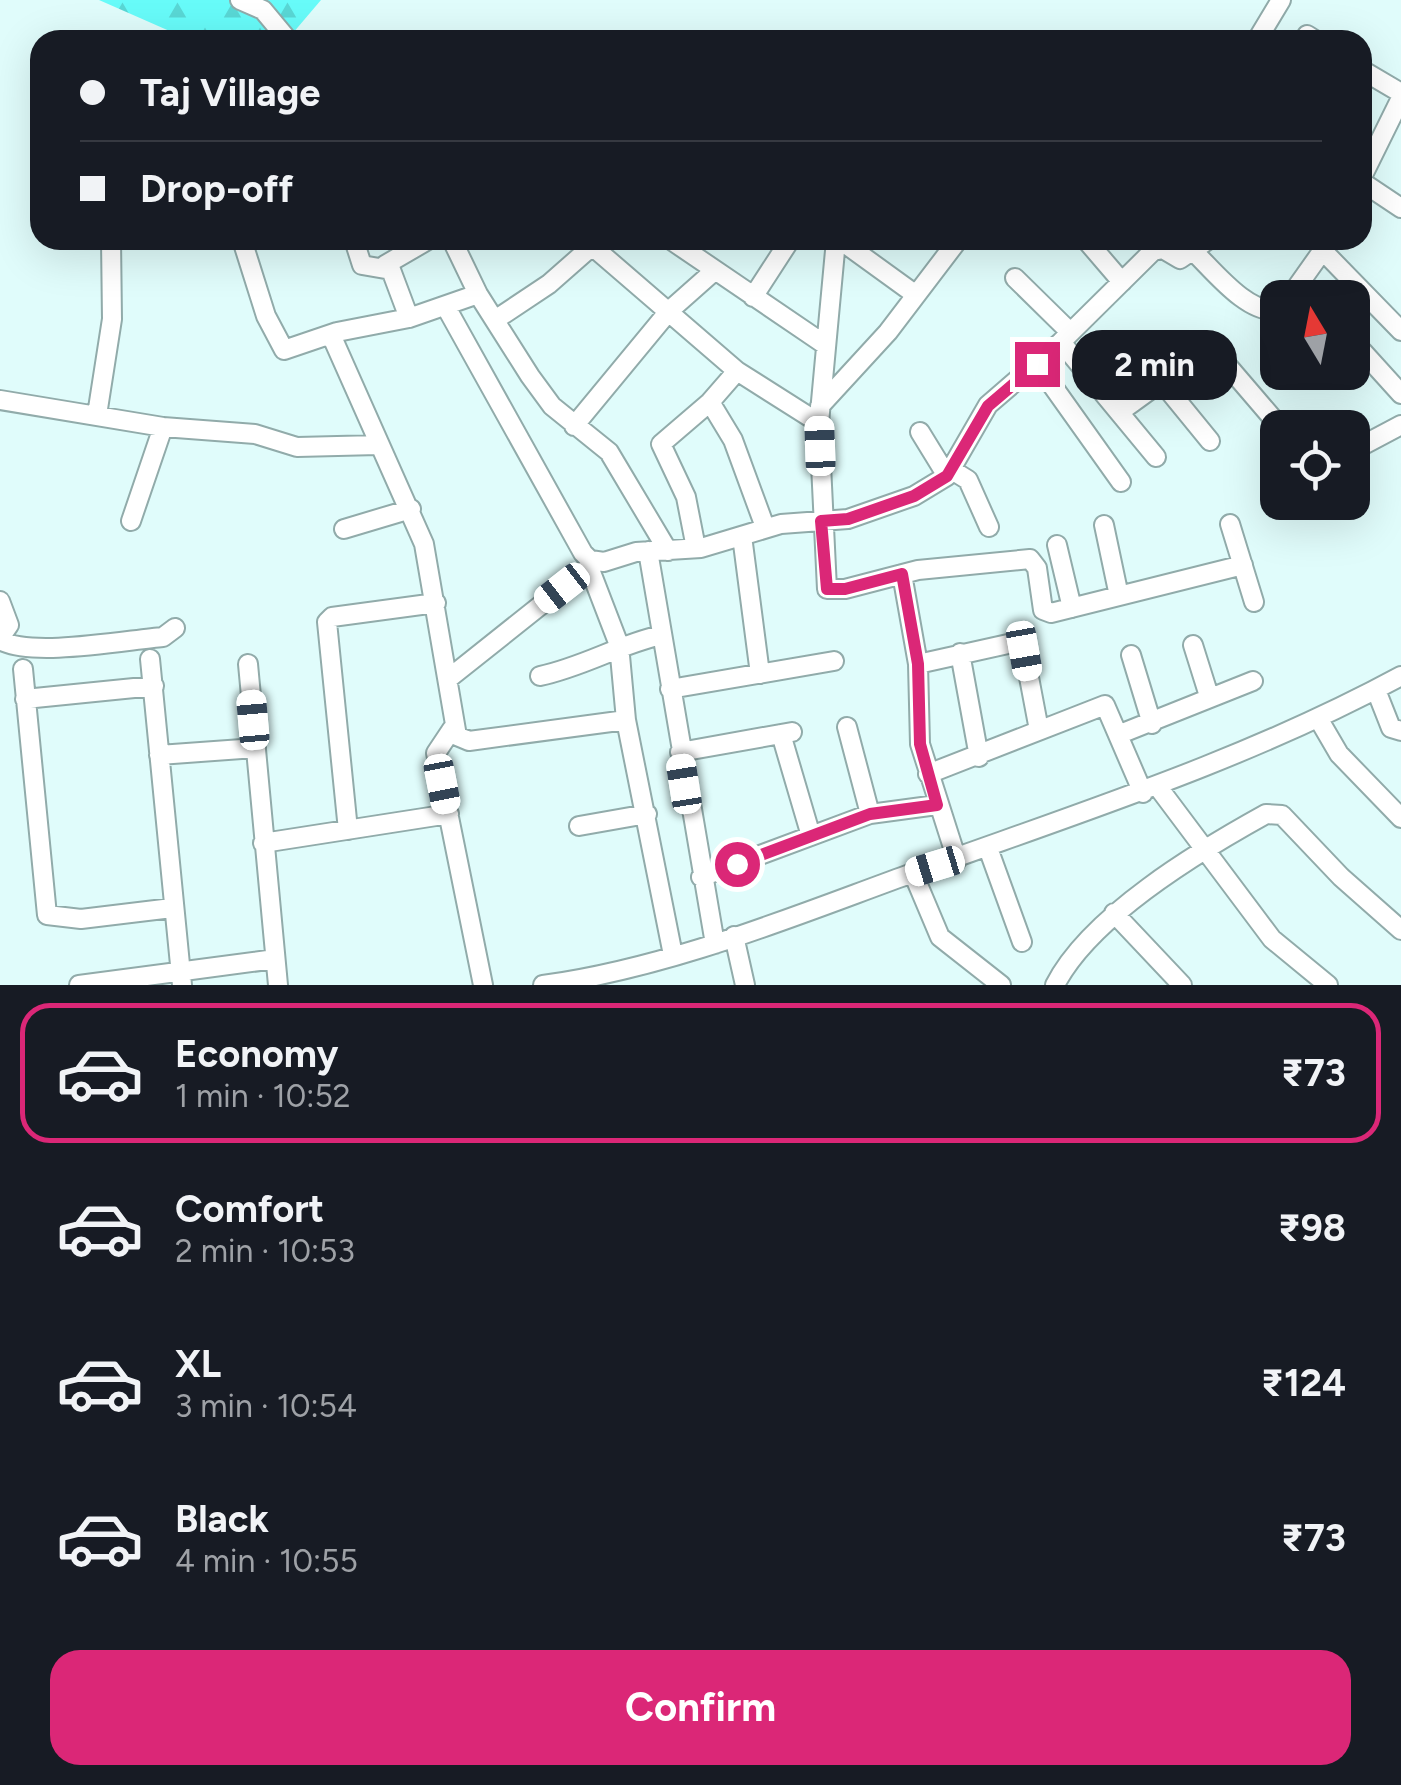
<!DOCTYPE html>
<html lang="en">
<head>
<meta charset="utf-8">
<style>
  body { margin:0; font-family:Figtree,sans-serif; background:#242831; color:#f1f3f6; height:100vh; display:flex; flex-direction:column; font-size:38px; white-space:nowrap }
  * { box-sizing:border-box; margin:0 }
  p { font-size:32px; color:#9ea1a6 }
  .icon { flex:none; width:55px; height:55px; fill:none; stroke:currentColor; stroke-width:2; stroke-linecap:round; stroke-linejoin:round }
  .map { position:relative; height:985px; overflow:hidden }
  .panel { display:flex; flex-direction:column; background:#171b24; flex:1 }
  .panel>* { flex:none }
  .guide { position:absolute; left:30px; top:30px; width:1342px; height:220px; border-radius:30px; box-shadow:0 10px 40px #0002; display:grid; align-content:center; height:220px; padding:0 50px; background:#171b24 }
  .needle { width:65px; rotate:350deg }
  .tools { position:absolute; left:1260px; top:280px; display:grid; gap:20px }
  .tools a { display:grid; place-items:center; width:110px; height:110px; border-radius:20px; background:#171b24; box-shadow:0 10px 40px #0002; font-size:50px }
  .end { position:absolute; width:45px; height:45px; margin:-22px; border:12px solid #db2777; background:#fff; box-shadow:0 0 0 5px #fff }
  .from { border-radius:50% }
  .bubble { position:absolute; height:70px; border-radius:30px; background:#171b24; box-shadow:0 10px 40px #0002; font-size:32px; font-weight:700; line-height:70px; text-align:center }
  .car { position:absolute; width:30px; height:60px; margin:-30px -15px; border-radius:12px; box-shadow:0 0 8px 2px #0007; background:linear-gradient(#fff 24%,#345 0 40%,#fff 0 76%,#345 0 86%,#fff 0) }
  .guide b { display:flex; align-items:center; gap:35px; height:95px; font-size:38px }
  .guide b+b { border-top:2px solid #363941 }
  .guide i { width:25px; height:25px; background:#f1f3f6 }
  ul { padding:18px 0 0; list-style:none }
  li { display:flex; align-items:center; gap:30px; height:140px; margin:0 20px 15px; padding:0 30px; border:5px solid transparent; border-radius:30px }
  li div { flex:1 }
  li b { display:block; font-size:38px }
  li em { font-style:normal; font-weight:700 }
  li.selected { border-color:#db2777 }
  li>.icon { width:90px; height:90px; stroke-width:1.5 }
  .button { display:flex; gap:20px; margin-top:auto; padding:20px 50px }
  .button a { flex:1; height:115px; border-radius:30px; background:#db2777; color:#fff; font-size:40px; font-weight:700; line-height:115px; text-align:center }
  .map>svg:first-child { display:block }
  .forest { fill:url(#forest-firs) }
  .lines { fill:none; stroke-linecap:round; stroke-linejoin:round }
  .minor-casing { stroke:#91abaa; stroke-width:22 }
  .minor { stroke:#fff; stroke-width:18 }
  .route { stroke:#db2777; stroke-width:12 }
</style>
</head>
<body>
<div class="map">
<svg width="1401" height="985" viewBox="0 0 1401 985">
  <defs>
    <pattern id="forest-firs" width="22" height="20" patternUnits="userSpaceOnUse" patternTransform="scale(2.5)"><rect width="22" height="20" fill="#67fbf9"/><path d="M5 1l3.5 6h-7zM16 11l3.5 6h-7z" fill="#59d7d5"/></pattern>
  </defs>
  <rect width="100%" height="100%" fill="#e0fcfb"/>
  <path class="forest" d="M99,0H321L287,40H190Z"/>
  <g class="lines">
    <g class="minor-casing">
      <path id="minor" d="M240,0L263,10L288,40
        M1307,35L1315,40
        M1257,40L1281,0
        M1362,70L1401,93
        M1362,177L1401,98
        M1362,182L1401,208
        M242,240L266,316L284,350L337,332L409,318L478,294
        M354,240L362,265L391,270L409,318
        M452,240L478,294L530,376L552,406L609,452L668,551
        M671,240L824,344
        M836,240L819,423L827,589H845L918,570L1030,559L1037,568L1043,610L1051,613L1243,565
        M840,240L916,295
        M1086,240L1122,282
        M1324,240L1326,254L1401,331
        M592,246L737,371L819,423
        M1194,252C1214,271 1248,315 1278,310
        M385,265L428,240
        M1015,278L1070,332
        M753,297L790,240
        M1289,298L1323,250
        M446,307L583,553L590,560L604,562L636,552L701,548L781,524L848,519L914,496L947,476L988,405L1061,342L1153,251L1163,249L1180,259L1208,240
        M495,320L549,284L599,240
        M332,337L424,544L457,736L469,741L626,720
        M1061,342L1156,457
        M1363,352L1401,394
        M1037,364L1121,482
        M1161,381L1210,441
        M0,400L163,427L255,434L297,447L378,445
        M710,402L733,440L765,527
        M820,406L888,332L958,240
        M1121,411L1201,353L1215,351L1281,428
        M97,415L112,319L111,240
        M574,426L669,311L713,272
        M920,432L947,476
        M1352,451L1401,425
        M952,470L968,480L989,527
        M131,521L163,427
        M1230,524L1254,602
        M1104,525L1119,596
        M344,529L411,509
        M742,536L760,674
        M1057,545L1072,608
        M696,548L686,497L661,444L710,402L737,371
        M648,551L715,944
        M589,567L619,645L626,720L673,955
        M902,574L918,664
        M0,601L9,625L0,638
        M0,640C31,658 126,640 163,637L175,628
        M1193,645L1209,696
        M960,653L979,757
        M1131,655L1152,724
        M150,659L182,985
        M248,664L278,985
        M23,669L47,915L81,919L172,908
        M540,676C583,667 618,645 661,635
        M448,679L595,562
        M670,689L834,661
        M1376,690L1391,728L1401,731
        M25,699L154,686
        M1318,718L1339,754L1401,818
        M847,727L870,814
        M452,729L436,753L483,985
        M781,734L811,836
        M1120,734L1253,681
        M680,752L792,732
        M159,755L256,748
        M928,774L1105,705L1143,793
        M1158,787L1272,939L1328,985
        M579,826L647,814
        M348,830L327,622L332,617L436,603
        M263,843L449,814
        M988,848L1022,942
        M957,860L920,744L918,664L1017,642L1024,651L1039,730
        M913,873L940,937L1001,985
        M701,877L870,814L937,805
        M1114,913L1182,985
        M734,936L745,985
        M79,985L275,959
        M543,985C668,968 789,918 907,875C1075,814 1244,761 1401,676
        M1055,985C1090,916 1199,851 1266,814L1282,815L1341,877L1401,930"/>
    </g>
    <use href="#minor" class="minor"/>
  </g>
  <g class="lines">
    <path class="route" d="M737,864L870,814L937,805L920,744L918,664L902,574L845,589H827L821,521L848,519L914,496L947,476L988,406L1037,364"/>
  </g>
</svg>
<div class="tools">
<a><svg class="needle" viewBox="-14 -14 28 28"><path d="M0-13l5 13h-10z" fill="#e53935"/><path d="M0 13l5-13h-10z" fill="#9ea1a6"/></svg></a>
<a><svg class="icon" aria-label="locate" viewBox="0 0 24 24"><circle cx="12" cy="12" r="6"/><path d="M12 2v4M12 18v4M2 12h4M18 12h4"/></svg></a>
</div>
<i class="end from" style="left:737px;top:864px"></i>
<i class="end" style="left:1037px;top:364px"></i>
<div class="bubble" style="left:1072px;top:330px;width:165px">2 min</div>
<i class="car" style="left:820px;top:446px;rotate:358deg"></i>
<i class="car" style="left:562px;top:588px;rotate:232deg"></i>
<i class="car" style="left:1024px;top:651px;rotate:170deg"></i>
<i class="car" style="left:253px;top:720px;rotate:355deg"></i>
<i class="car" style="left:442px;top:784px;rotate:169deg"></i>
<i class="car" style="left:684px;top:784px;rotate:351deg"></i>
<i class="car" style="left:935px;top:866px;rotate:253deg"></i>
<div class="guide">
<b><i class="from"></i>Taj Village</b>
<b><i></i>Drop-off</b>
</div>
</div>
<section class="panel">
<ul>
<li class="selected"><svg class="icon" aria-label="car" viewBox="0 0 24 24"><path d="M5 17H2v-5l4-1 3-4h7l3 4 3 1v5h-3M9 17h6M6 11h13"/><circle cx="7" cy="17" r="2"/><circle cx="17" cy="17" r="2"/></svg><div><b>Economy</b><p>1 min · 10:52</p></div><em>₹73</em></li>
<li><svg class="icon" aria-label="car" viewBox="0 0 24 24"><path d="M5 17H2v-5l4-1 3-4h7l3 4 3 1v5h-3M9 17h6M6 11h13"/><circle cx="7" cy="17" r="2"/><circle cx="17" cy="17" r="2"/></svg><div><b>Comfort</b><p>2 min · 10:53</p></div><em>₹98</em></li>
<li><svg class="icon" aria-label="car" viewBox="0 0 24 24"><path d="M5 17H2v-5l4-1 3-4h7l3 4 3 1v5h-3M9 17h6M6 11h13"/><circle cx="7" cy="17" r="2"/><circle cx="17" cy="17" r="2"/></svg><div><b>XL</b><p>3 min · 10:54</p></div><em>₹124</em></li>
<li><svg class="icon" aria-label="car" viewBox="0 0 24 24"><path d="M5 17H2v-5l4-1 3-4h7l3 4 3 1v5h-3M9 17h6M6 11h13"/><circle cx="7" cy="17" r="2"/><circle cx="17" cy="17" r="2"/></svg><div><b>Black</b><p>4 min · 10:55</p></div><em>₹73</em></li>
</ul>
<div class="button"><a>Confirm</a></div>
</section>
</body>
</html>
